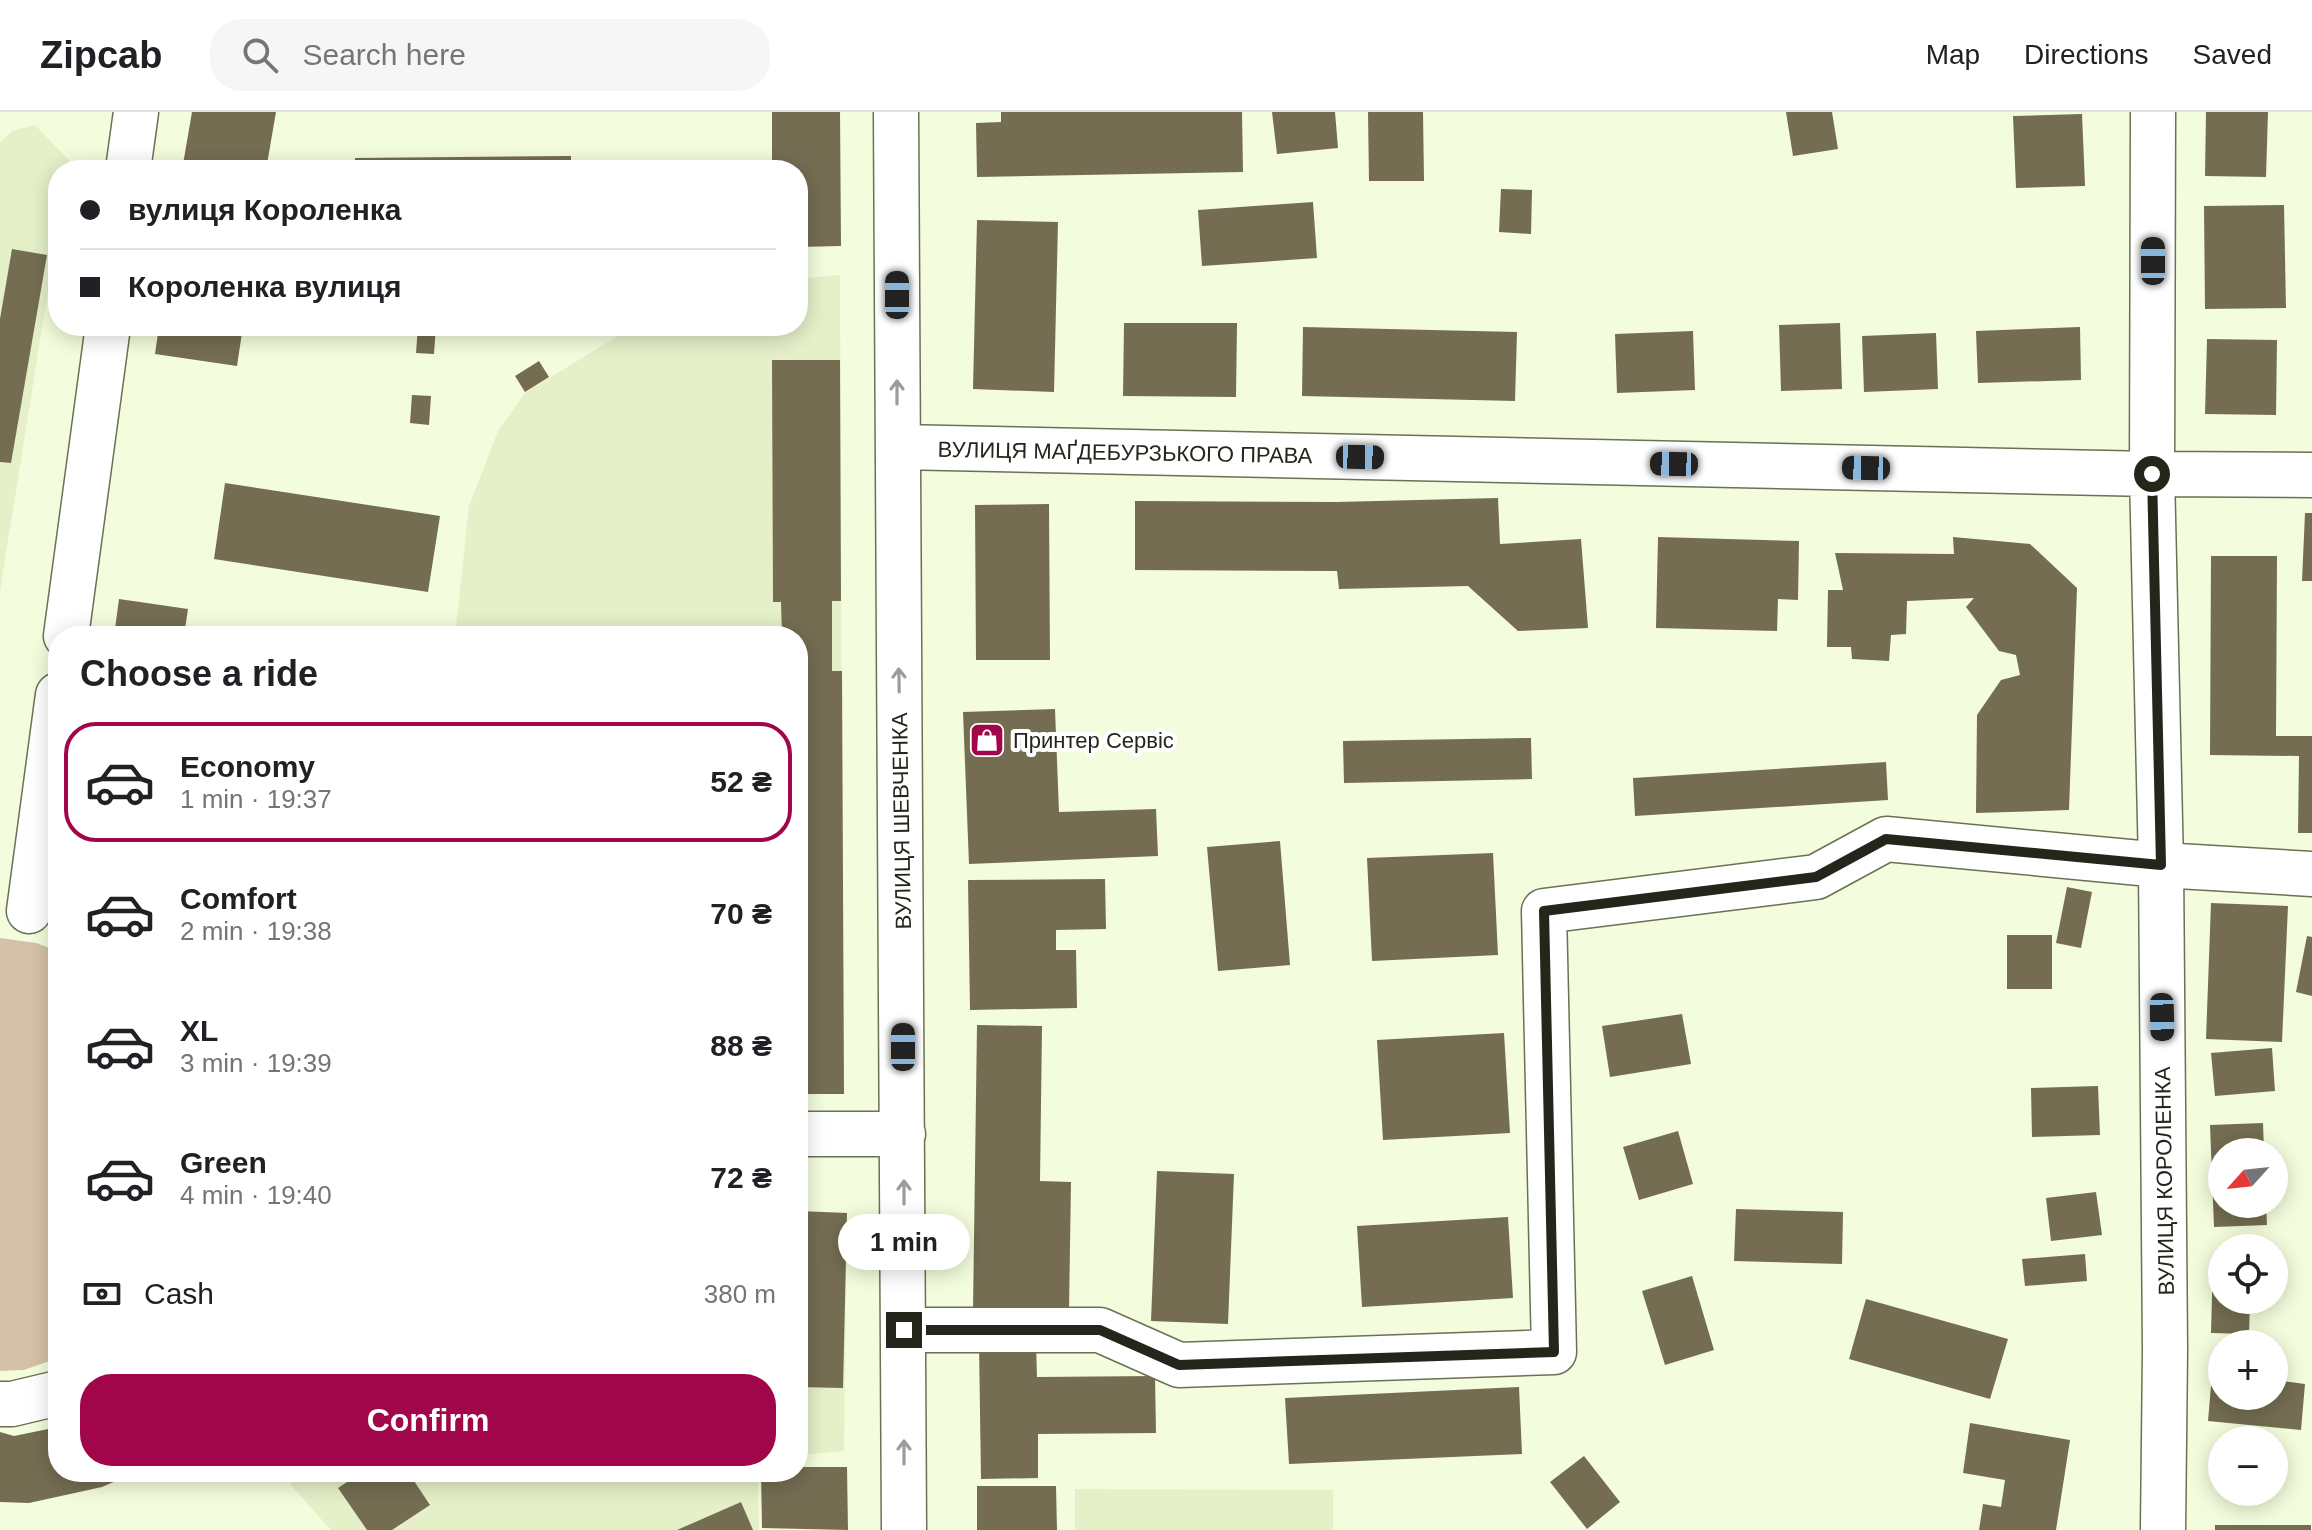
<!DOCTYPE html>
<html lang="en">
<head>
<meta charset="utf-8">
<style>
  body { margin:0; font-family:Helvetica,sans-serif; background:#f6f6f6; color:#202124; height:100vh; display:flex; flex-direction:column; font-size:30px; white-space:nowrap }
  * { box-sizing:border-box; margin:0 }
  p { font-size:26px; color:#757577 }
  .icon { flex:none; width:44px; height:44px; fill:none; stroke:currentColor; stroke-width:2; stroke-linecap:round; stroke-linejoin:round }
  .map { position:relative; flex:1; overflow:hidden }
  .side { position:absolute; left:48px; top:514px; width:760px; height:856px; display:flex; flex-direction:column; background:#fff; border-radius:32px; box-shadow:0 4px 20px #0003 }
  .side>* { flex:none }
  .hud { position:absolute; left:48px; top:48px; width:760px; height:176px; border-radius:32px; box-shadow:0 4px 20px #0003; display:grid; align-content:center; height:176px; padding:0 32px; background:#fff }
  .needle { width:52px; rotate:243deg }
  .fabs { position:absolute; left:2208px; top:1026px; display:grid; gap:16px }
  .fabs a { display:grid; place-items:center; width:80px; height:80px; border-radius:50%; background:#fff; box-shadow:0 4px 20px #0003; font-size:40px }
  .end { position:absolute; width:36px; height:36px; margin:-18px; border:10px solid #23261b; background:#fff; box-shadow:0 0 0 4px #fff }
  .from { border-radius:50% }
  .bubble { position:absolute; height:56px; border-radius:28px; background:#fff; box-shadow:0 4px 20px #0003; font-size:26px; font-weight:700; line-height:56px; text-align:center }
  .car { position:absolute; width:24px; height:48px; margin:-24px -12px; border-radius:10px; box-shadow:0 0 6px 2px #0007; background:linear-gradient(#222 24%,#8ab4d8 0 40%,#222 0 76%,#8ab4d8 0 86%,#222 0) }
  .hud b { display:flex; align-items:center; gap:28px; height:76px; font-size:30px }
  .hud b+b { border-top:2px solid #e0e0e0 }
  .hud i { width:20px; height:20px; background:#202124 }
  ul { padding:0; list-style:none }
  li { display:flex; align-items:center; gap:24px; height:120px; margin:0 16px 12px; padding:0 16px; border:4px solid transparent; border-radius:32px }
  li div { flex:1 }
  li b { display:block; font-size:30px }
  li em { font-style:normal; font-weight:700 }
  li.current { border-color:#a00649 }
  li>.icon { width:72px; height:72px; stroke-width:1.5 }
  h2 { padding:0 32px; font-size:36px; line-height:96px }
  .pay { display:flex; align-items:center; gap:20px; height:88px; padding:0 32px; font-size:30px }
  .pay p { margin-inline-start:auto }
  .cta { display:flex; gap:16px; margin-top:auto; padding:16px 32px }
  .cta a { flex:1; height:92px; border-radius:32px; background:#a00649; color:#fff; font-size:32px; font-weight:700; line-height:92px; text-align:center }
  header { display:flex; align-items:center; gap:48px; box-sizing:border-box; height:112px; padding:0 40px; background:#fff; border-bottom:2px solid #e0e0e0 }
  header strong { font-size:38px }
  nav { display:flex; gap:44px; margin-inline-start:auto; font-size:28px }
  .search { width:560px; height:72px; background:#f6f6f6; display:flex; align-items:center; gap:20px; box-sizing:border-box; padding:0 28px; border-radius:32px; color:#757577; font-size:30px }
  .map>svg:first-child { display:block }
  .built { fill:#e5f0c9 }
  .green { fill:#d5c1a8 }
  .building { fill:#746d52 }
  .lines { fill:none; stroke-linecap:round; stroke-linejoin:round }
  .minor-casing { stroke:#6a7155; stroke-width:47 }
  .minor { stroke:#fff; stroke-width:44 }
  .oneway { stroke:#9c9d98 }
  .route { stroke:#23261b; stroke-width:10 }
  .labels { text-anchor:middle; stroke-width:8; stroke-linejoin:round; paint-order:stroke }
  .street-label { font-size:22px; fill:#23261b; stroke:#fff }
  .poi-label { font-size:22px; fill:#23261b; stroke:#fff; text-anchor:start }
</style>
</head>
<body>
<header>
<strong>Zipcab</strong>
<div class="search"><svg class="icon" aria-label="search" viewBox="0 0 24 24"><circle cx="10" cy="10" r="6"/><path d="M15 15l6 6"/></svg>Search here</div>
<nav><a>Map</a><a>Directions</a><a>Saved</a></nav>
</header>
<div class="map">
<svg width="2312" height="1418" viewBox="0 0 2312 1418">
  <rect width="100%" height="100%" fill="#f3fcdc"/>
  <path class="built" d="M35,13L69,48L67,58H58V116L0,479V30L12,19Z
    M840,163L842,697L798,524H455L469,394L498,319L525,281L634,214H798V167Z
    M798,1099L847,1101L844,1339L798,1343Z
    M313,1360H758L759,1418H331L290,1372Z
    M1075,1377L1333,1378V1418H1075Z"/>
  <path class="green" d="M0,826L36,831L58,839V1246L24,1258L0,1259Z"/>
  <path class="building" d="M192,0H276L266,58H182Z
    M772,0H840L841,134L798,135V58H772Z
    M1001,0H1242L1243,60L977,65L976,11L1001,10Z
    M1272,0H1335L1338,36L1277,42Z
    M1368,0H1423L1424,69H1369Z
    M1786,0H1832L1838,37L1793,44Z
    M2206,0H2268L2266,65L2205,64Z
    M2082,2L2085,74L2016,76L2013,4Z
    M571,44V58H355V46Z
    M1501,77L1532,78L1531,122L1499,120Z
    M1313,90L1317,146L1202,154L1198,98Z
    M2284,93L2286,196L2205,197L2204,94Z
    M977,108L1058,110L1054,280L973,277Z
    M12,137L47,143L11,351L0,350V207Z
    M1124,211H1237L1236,285L1123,284Z
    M1840,211L1842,277L1781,279L1779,213Z
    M159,214H243L237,254L155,242Z
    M418,214H436L434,242L416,241Z
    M1303,215L1517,220L1515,289L1302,284Z
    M2080,215L2081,268L1978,271L1976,219Z
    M1693,219L1695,278L1617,281L1615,222Z
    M1936,221L1938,277L1864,280L1862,224Z
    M2207,227L2277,228L2276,303L2205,302Z
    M772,248H840L841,489H832V559H842L844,982H798V524H782L781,490H773Z
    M539,249L549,265L525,280L515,264Z
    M412,283L431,284L429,313L410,311Z
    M225,371L440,404L428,480L214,447Z
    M1498,386L1500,432L1581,427L1588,516L1518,519L1468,474L1339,477L1337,459L1135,458V389L1337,390Z
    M1049,392L1050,548H976L975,393Z
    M2305,401H2312V469H2302Z
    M1658,425L1799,429L1798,488L1778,487L1777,519L1656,516Z
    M1953,425L2030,432L2077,476L2069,698L1976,701L1977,603L2001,568L2020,563L2016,543L1999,539L1966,495L1974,486L1907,489L1906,522L1891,523L1889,549L1852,547L1851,535H1827L1828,478H1843L1835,441L1954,442Z
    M2211,444H2277L2276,624H2312V721H2298L2299,644L2210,643Z
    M119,487L188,497L184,524H114Z
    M1055,597L1059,700L1156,697L1158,744L969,752L963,600Z
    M1531,626L1532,667L1344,671L1343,629Z
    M1886,650L1888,688L1635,704L1633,666Z
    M1280,729L1290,853L1218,859L1207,735Z
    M1493,741L1498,843L1372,849L1367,746Z
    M1105,767L1106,817L1056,818V838H1076L1077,896L970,898L968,768Z
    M2067,775L2092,780L2081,836L2056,831Z
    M2211,791L2288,794L2282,930L2206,927Z
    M2007,823H2052V877H2007Z
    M2307,824L2312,825V884L2296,880Z
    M1682,902L1691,952L1610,965L1602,914Z
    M977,913L1042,914L1040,1069L1071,1070L1069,1199L973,1198Z
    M1504,921L1510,1021L1383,1028L1377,928Z
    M2272,936L2275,979L2215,984L2211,941Z
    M2098,974L2100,1023L2032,1025L2031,976Z
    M2263,1011L2264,1040H2222V1092H2266L2267,1113L2214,1115L2210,1013Z
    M1678,1019L1693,1072L1639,1088L1623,1035Z
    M1157,1059L1234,1062L1228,1212L1151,1209Z
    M2096,1080L2102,1123L2051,1129L2046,1086Z
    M1736,1097L1843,1100L1842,1152L1734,1149Z
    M798,1099L847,1101L843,1276L798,1275Z
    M1508,1105L1513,1186L1362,1195L1357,1114Z
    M2085,1142L2087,1169L2025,1174L2022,1147Z
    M2213,1148L2222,1149V1188H2250L2249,1222L2211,1221Z
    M1692,1164L1714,1238L1665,1253L1642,1179Z
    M1866,1187L2008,1227L1990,1287L1849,1247Z
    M979,1232H1036L1037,1265L1155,1264L1156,1321L1038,1322V1366L981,1367Z
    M2212,1262L2222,1263V1284H2274V1268L2305,1272L2301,1318L2208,1309Z
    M1519,1275L1522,1342L1289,1352L1285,1286Z
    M1970,1311L2070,1328L2056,1418H1979L1983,1392L2001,1395L2005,1368L1963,1361Z
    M58,1315V1360H137L102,1375L29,1391L0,1390V1320L14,1324Z
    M1584,1344L1620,1390L1587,1417L1550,1370Z
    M798,1355H847L848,1418L762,1416L761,1360H798Z
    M362,1360H408L430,1393L392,1418H367L338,1376Z
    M681,1360H709V1361L682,1368Z
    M977,1374H1056L1057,1418H977Z
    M741,1390L753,1418H677Z
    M2215,1413H2311V1418H2215Z"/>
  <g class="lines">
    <g class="minor-casing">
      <path id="minor" d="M896,0L904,1418
        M2153,0L2152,362L2161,753L2165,1239L2163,1418
        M128,58L136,0
        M898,335L2152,362L2312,363
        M66,524L108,214
        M29,799L58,583
        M798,1022H903
        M904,1218H1100L1179,1253L1554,1240L1544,799L1816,765L1886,727L2161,753L2312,762
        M0,1292H12L58,1281"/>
    </g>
    <use href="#minor" class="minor"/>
  </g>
  <defs><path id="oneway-shaft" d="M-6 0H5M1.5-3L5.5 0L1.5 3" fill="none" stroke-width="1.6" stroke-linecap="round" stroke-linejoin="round" transform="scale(2)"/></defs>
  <g class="oneway">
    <use href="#oneway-shaft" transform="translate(897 280) rotate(-90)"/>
    <use href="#oneway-shaft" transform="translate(899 568) rotate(-91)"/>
    <use href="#oneway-shaft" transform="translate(904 1080) rotate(-90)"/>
    <use href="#oneway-shaft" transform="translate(904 1340) rotate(-90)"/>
  </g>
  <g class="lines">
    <path class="route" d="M904,1218H1100L1179,1253L1554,1240L1544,799L1816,765L1886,727L2161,753L2152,362"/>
  </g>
  <defs>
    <g id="shop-square" transform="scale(1.8)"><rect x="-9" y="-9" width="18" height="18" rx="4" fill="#a00649" stroke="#fff"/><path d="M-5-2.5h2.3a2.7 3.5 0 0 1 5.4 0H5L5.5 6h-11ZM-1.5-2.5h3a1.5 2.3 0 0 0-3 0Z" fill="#fff"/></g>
  </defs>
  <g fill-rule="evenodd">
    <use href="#shop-square" x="987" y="628"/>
  </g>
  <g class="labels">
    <g class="street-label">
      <text transform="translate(1125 340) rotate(1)" y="8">ВУЛИЦЯ МАҐДЕБУРЗЬКОГО ПРАВА</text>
      <text transform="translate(901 709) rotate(-91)" y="8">ВУЛИЦЯ ШЕВЧЕНКА</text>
      <text transform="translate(2164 1069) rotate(-91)" y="8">ВУЛИЦЯ КОРОЛЕНКА</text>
    </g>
    <g class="poi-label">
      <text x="1013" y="636">Принтер Сервіс</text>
    </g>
  </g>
</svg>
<div class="fabs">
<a><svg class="needle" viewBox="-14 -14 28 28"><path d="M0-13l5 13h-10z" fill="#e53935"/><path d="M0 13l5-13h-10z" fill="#757577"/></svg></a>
<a><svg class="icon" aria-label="locate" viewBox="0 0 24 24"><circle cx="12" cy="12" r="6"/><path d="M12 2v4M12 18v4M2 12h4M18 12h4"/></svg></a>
<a>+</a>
<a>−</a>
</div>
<i class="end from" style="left:2152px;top:362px"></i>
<i class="end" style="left:904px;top:1218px"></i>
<div class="bubble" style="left:838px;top:1102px;width:132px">1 min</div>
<i class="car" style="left:2153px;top:149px;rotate:0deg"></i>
<i class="car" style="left:897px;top:183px;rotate:0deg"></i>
<i class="car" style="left:1360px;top:345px;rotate:91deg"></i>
<i class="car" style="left:1674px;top:352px;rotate:271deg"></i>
<i class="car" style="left:1866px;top:356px;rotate:271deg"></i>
<i class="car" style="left:2162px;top:905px;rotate:179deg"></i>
<i class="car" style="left:903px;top:935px;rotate:0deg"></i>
<div class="hud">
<b><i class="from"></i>вулиця Короленка</b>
<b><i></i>Короленка вулиця</b>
</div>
<section class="side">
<h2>Choose a ride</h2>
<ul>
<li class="current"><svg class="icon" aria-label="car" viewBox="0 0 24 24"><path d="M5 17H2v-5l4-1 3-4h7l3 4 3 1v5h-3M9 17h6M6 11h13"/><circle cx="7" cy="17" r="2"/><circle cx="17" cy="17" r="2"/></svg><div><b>Economy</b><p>1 min · 19:37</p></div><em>52 ₴</em></li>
<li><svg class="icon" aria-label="car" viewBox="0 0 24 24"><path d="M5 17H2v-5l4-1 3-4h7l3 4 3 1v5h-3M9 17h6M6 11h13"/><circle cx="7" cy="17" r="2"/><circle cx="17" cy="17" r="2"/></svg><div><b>Comfort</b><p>2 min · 19:38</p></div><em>70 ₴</em></li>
<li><svg class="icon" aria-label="car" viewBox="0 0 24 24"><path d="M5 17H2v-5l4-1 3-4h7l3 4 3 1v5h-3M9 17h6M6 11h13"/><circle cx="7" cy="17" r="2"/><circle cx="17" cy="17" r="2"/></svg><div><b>XL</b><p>3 min · 19:39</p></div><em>88 ₴</em></li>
<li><svg class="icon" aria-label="car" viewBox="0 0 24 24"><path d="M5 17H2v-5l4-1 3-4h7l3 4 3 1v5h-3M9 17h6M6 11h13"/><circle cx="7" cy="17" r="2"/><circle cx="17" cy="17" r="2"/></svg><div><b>Green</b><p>4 min · 19:40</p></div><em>72 ₴</em></li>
</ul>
<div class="pay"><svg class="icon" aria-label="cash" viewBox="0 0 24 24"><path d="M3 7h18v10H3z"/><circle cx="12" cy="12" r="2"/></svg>Cash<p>380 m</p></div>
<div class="cta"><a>Confirm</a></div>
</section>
</div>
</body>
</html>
